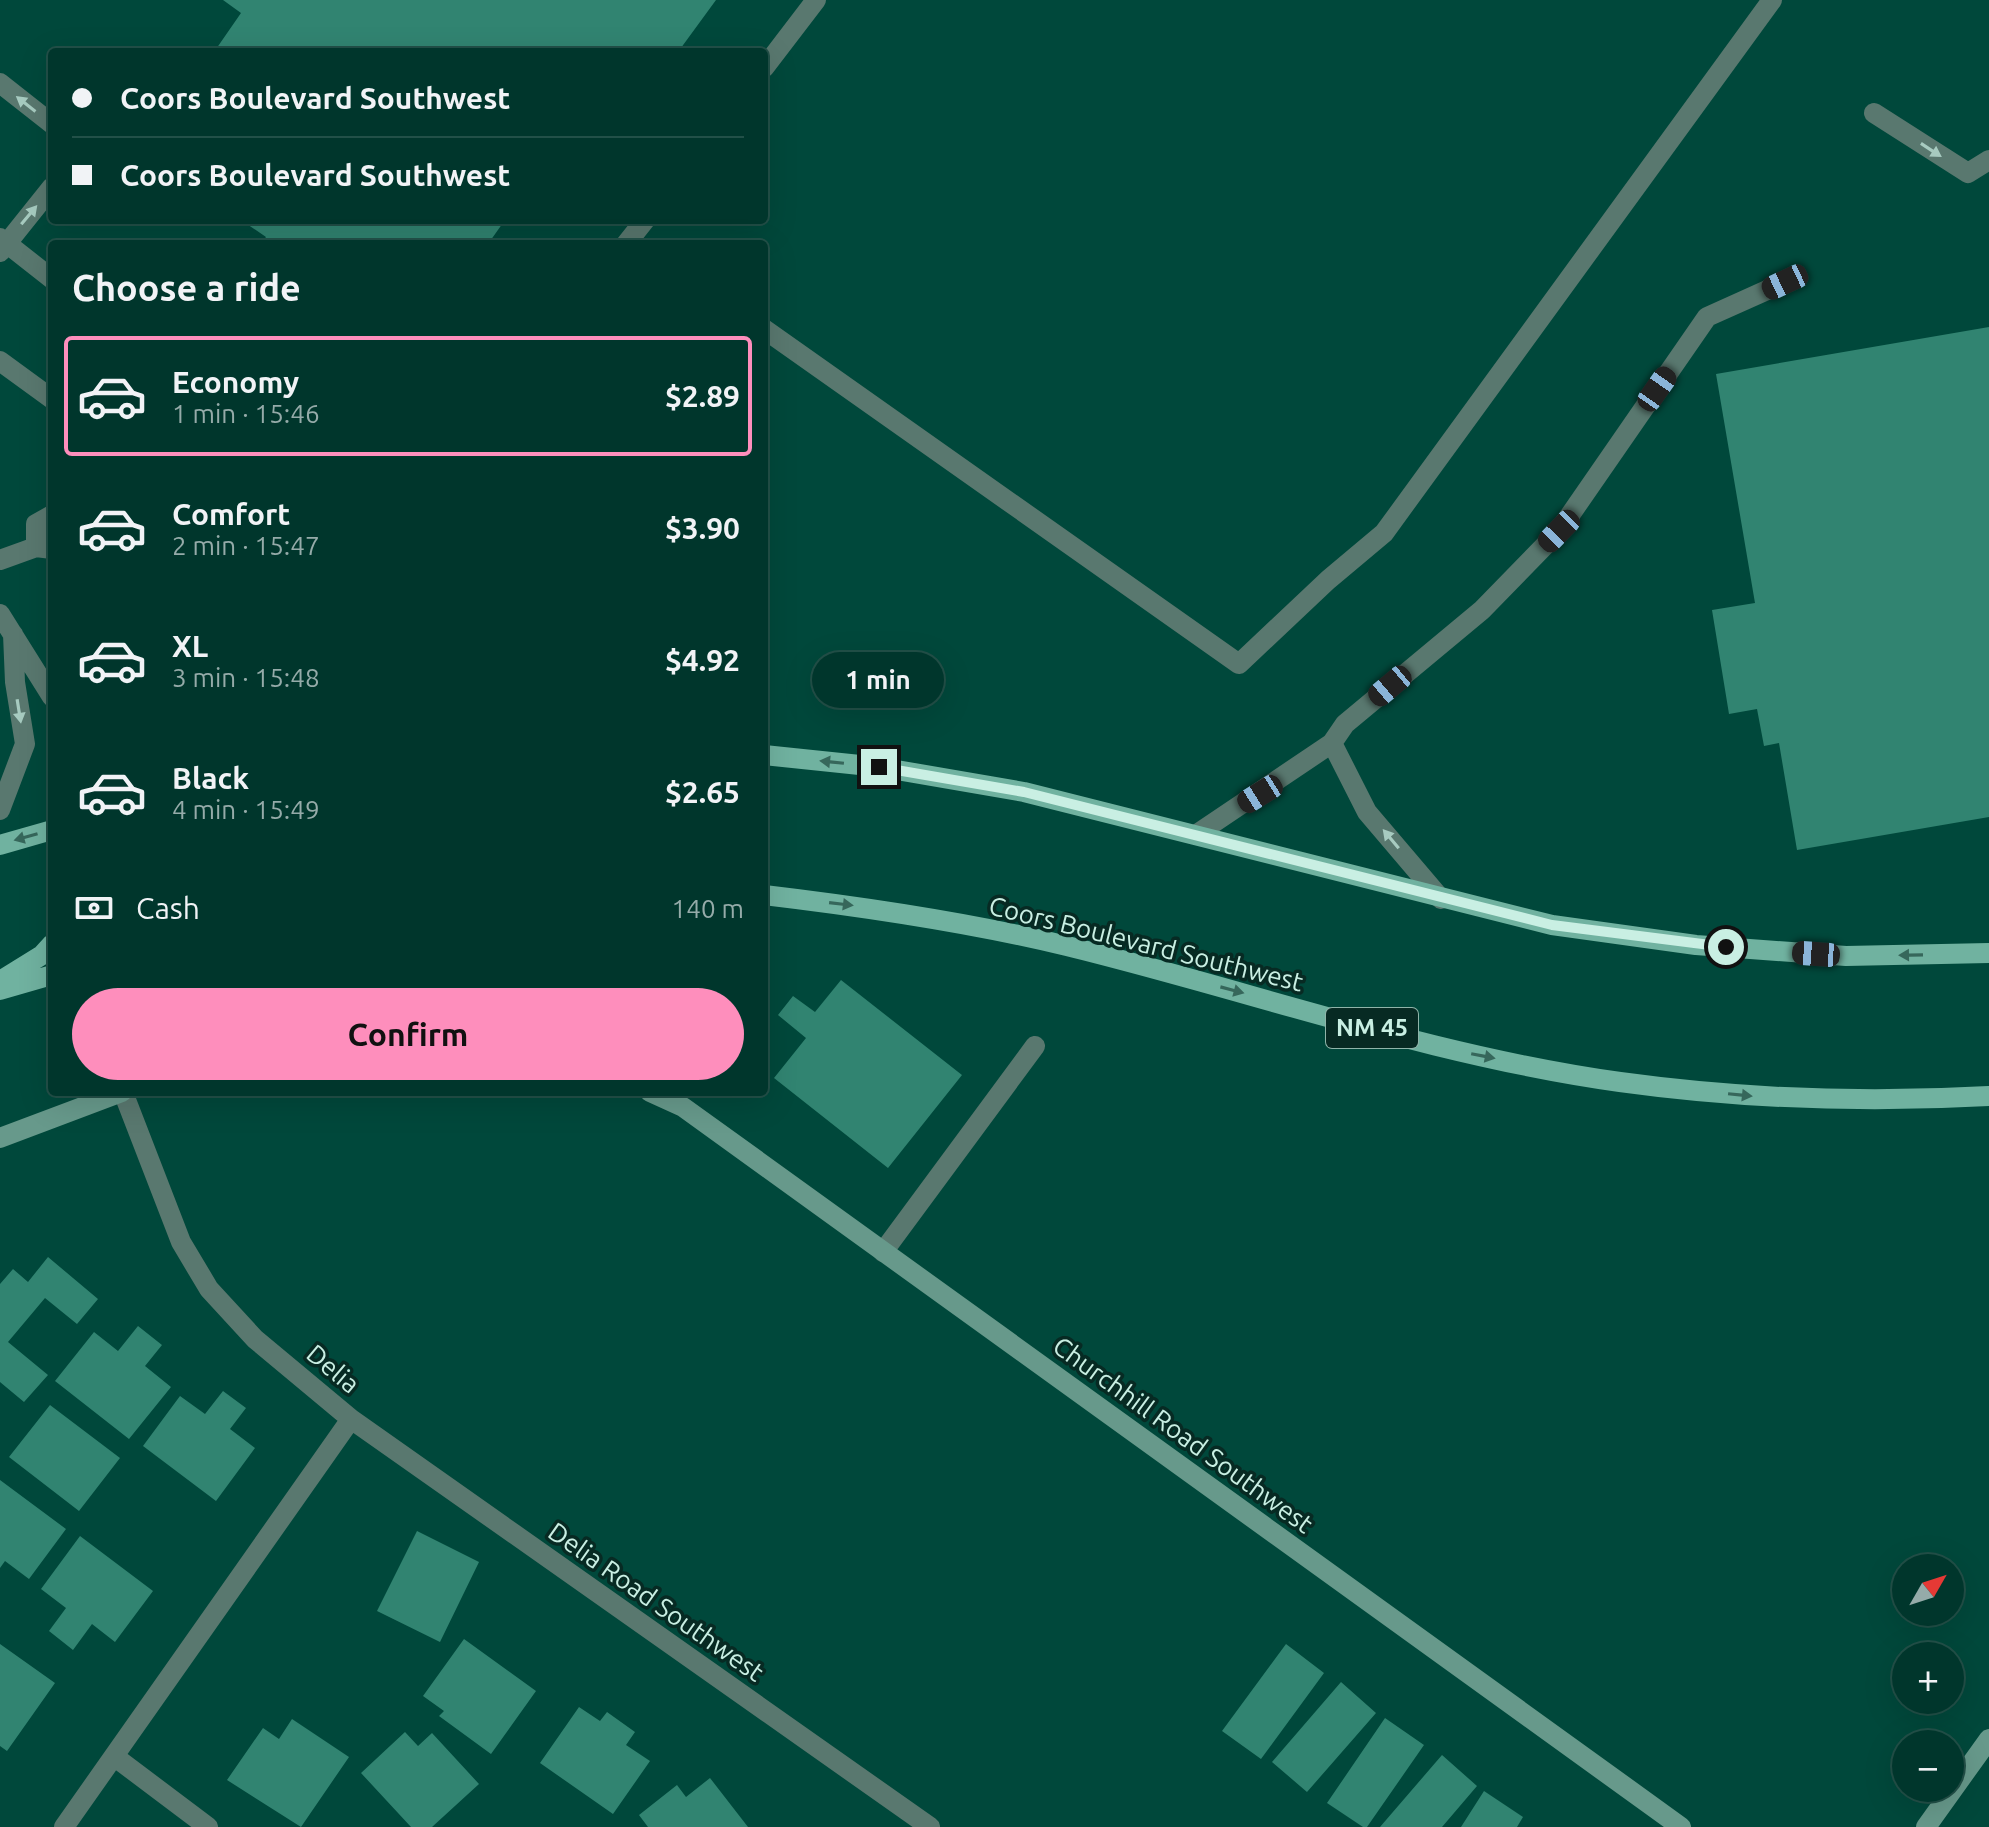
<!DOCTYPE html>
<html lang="en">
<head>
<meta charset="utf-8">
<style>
  body { margin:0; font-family:Ubuntu,sans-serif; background:#0e4138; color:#f1f3f6; height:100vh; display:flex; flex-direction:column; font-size:30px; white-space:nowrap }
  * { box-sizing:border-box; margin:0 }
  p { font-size:26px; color:#95aba9 }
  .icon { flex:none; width:44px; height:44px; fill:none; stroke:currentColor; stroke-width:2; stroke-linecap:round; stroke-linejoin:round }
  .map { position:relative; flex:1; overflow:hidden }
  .side { position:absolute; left:48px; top:240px; width:720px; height:856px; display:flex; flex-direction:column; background:#00362c; border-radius:8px; box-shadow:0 8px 32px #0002,0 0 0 2px #225048 }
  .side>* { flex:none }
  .hud { position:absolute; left:48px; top:48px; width:720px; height:176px; border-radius:8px; box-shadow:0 8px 32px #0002,0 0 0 2px #225048; display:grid; align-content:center; height:176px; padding:0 24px; background:#00362c }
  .needle { width:52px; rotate:51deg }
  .tools { position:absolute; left:1892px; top:1554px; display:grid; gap:16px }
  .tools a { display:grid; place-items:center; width:72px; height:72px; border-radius:50%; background:#00362c; box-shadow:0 8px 32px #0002,0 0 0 2px #225048; font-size:40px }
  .end { position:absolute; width:36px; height:36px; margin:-18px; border:10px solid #c9efe3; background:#111; box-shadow:0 0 0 4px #111 }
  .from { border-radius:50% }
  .bubble { position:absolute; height:56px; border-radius:28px; background:#00362c; box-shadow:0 8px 32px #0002,0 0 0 2px #225048; font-size:26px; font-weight:700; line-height:56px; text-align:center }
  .car { position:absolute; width:24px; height:48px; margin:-24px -12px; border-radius:10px; box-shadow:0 0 6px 2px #0007; background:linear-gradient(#222 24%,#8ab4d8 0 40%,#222 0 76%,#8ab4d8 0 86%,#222 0) }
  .hud b { display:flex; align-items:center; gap:28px; height:76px; font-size:30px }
  .hud b+b { border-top:2px solid #225048 }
  .hud i { width:20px; height:20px; background:#f1f3f6 }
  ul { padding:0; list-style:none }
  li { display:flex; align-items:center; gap:24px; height:120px; margin:0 16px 12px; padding:0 8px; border:4px solid transparent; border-radius:8px }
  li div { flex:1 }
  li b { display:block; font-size:30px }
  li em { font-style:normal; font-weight:700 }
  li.selected { border-color:#fe8ebc }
  li>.icon { width:72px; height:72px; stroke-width:1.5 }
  h2 { padding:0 24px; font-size:36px; line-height:96px }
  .pay { display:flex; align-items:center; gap:20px; height:88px; padding:0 24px; font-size:30px }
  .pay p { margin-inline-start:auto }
  .cta { display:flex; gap:16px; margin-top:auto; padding:16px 24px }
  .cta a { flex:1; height:92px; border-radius:48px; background:#fe8ebc; color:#111; font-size:32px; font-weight:700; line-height:92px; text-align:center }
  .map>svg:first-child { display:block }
  .building { fill:#318471 }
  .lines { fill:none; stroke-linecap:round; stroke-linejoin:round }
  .lane { stroke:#59786f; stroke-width:20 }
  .street { stroke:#59786f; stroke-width:20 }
  .secondary { stroke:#67998b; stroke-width:20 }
  .primary { stroke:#70b2a0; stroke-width:20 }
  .oneway { fill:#a7cbc0 }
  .oneway2 { fill:#36675b }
  .route { stroke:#c9efe3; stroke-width:10 }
  .labels { text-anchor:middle; stroke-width:7; stroke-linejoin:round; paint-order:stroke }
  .shield { fill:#072a23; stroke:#8fb4a9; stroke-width:2 }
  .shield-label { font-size:24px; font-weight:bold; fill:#c9efe3 }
  .street-label { font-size:26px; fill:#c9efe3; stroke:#072a23 }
</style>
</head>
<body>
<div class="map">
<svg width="1989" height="1827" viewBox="0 0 1989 1827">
  <rect width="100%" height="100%" fill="#00483b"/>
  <path class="building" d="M223,0H716L678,52H214L241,13Z
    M241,220H505L488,244H261L266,237Z
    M1989,327V817L1797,850L1779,743L1764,746L1757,709L1729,714L1712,610L1755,603L1716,374Z
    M841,980L962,1075L888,1168L774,1078L806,1038L778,1015L793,996L815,1012Z
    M48,1257L98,1299L77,1324L45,1298L8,1342L48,1375L24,1402L0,1382V1284L13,1269L28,1282Z
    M138,1326L162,1345L145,1366L171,1387L129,1439L55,1381L94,1332L118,1351Z
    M223,1391L246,1408L230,1429L255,1448L216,1501L143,1446L180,1396L205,1414Z
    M50,1405L120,1458L79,1511L9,1457Z
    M0,1480L66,1529L29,1579L5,1561L0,1568Z
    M417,1531L479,1562L440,1642L377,1611Z
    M80,1536L153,1591L115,1642L92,1624L73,1650L49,1631L66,1608L41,1589Z
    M464,1639L536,1691L491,1754L439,1716L444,1711L423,1696Z
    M0,1644L55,1683L7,1751L0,1746Z
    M1286,1644L1324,1673L1261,1759L1222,1731Z
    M1341,1682L1376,1713L1307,1792L1272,1762Z
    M579,1707L600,1721L607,1712L635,1732L626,1745L650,1761L613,1814L540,1763Z
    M1385,1718L1424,1745L1367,1827H1363L1327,1803Z
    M292,1719L349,1757L301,1827L227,1780L263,1728L279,1739Z
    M405,1732L418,1746L432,1733L479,1784L432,1827H411L361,1773Z
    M1442,1755L1477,1786L1442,1827H1380Z
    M710,1778L748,1827H648L639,1815L677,1785L686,1797Z
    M1484,1791L1523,1817L1517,1827H1461Z"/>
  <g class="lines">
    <path class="lane" d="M764,68L816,0
      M0,83L52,124
      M1874,113L1968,173L1989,160
      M0,238L52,279
      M626,244L645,220
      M0,252L52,187
      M764,329L1239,664L1328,580L1384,533L1772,0
      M0,361L52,399
      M36,547V524L52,515
      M0,560L36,547L52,549
      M1332,743L1367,812L1441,899
      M1197,834L1332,743L1345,724L1482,610L1559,531L1707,317L1785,282
      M883,1252L1035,1046"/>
    <path class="street" d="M0,614L52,697
      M0,810L25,744L15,682L13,634
      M123,1092L181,1242L209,1289L255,1339L351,1419L930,1827
      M115,1757L208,1827
      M64,1827L351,1419"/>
    <path class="secondary" d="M650,1092L683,1107L1681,1827
      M0,1138L122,1092
      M1926,1827L1989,1739"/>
    <path class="primary" d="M764,755L879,767L1024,792L1552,925L1696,945L1846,956L1989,953
      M0,845L52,830
      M764,895C865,907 968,922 1067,946C1251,991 1432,1056 1620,1082C1743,1099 1865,1103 1989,1096
      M0,981L42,955L52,944
      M0,990L52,975"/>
  </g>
  <defs><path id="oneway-solid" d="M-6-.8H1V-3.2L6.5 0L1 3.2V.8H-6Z" transform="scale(2)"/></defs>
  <g class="oneway">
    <use href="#oneway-solid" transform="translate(26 104) rotate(-142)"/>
    <use href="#oneway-solid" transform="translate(1931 150) rotate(33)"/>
    <use href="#oneway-solid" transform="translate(29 215) rotate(-50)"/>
    <use href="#oneway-solid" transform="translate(19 711) rotate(81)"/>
    <use href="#oneway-solid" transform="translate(1391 839) rotate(-130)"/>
  </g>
  <g class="oneway2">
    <use href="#oneway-solid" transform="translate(832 762) rotate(-174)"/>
    <use href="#oneway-solid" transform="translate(26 837) rotate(164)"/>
    <use href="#oneway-solid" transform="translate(841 904) rotate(7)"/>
    <use href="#oneway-solid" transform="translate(1911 955) rotate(179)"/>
    <use href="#oneway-solid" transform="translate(1232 990) rotate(15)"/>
    <use href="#oneway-solid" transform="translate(1483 1056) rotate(11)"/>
    <use href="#oneway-solid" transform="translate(1740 1095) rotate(6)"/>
  </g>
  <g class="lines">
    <path class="route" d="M879,767L1024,792L1552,925L1726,947"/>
  </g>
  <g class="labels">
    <rect class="shield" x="1326" y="1008" width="92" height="40" rx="6"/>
    <g class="shield-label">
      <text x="1372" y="1036">NM 45</text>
    </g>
    <g class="street-label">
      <text transform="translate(1146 944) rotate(14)" y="9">Coors Boulevard Southwest</text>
      <text transform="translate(333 1369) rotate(40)" y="9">Delia</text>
      <text transform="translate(1183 1435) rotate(36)" y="9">Churchhill Road Southwest</text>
      <text transform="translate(656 1602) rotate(35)" y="9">Delia Road Southwest</text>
    </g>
  </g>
</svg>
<div class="tools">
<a><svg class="needle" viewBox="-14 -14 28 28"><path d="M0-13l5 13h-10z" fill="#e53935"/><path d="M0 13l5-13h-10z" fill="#95aba9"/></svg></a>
<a>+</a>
<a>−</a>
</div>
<i class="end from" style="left:1726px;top:947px"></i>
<i class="end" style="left:879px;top:767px"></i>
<div class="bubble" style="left:812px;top:652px;width:132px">1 min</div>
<i class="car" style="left:1785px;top:282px;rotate:245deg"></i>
<i class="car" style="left:1657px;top:389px;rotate:35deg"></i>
<i class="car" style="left:1559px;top:531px;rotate:224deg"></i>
<i class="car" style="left:1390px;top:686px;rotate:230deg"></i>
<i class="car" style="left:1260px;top:794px;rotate:238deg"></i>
<i class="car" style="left:1816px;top:954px;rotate:274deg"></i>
<div class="hud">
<b><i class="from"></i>Coors Boulevard Southwest</b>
<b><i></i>Coors Boulevard Southwest</b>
</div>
<section class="side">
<h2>Choose a ride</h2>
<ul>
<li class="selected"><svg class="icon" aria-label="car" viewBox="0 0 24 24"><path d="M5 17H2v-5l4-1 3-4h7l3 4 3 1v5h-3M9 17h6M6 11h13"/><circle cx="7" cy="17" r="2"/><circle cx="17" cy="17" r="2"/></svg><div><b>Economy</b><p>1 min · 15:46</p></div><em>$2.89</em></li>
<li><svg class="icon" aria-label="car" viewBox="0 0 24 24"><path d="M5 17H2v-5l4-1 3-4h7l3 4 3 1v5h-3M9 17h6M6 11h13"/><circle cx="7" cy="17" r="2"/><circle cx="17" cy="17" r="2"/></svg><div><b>Comfort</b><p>2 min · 15:47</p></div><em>$3.90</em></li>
<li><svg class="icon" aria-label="car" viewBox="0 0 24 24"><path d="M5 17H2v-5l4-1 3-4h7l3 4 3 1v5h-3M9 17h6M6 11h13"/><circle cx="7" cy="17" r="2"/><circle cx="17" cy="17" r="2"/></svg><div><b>XL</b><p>3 min · 15:48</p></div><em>$4.92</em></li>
<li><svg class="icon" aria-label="car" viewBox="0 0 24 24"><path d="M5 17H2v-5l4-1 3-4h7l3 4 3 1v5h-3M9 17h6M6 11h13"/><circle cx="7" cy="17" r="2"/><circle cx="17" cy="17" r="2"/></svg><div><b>Black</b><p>4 min · 15:49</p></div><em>$2.65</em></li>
</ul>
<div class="pay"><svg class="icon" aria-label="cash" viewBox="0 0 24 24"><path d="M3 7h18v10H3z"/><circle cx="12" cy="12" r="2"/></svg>Cash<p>140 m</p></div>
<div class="cta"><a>Confirm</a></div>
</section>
</div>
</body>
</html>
